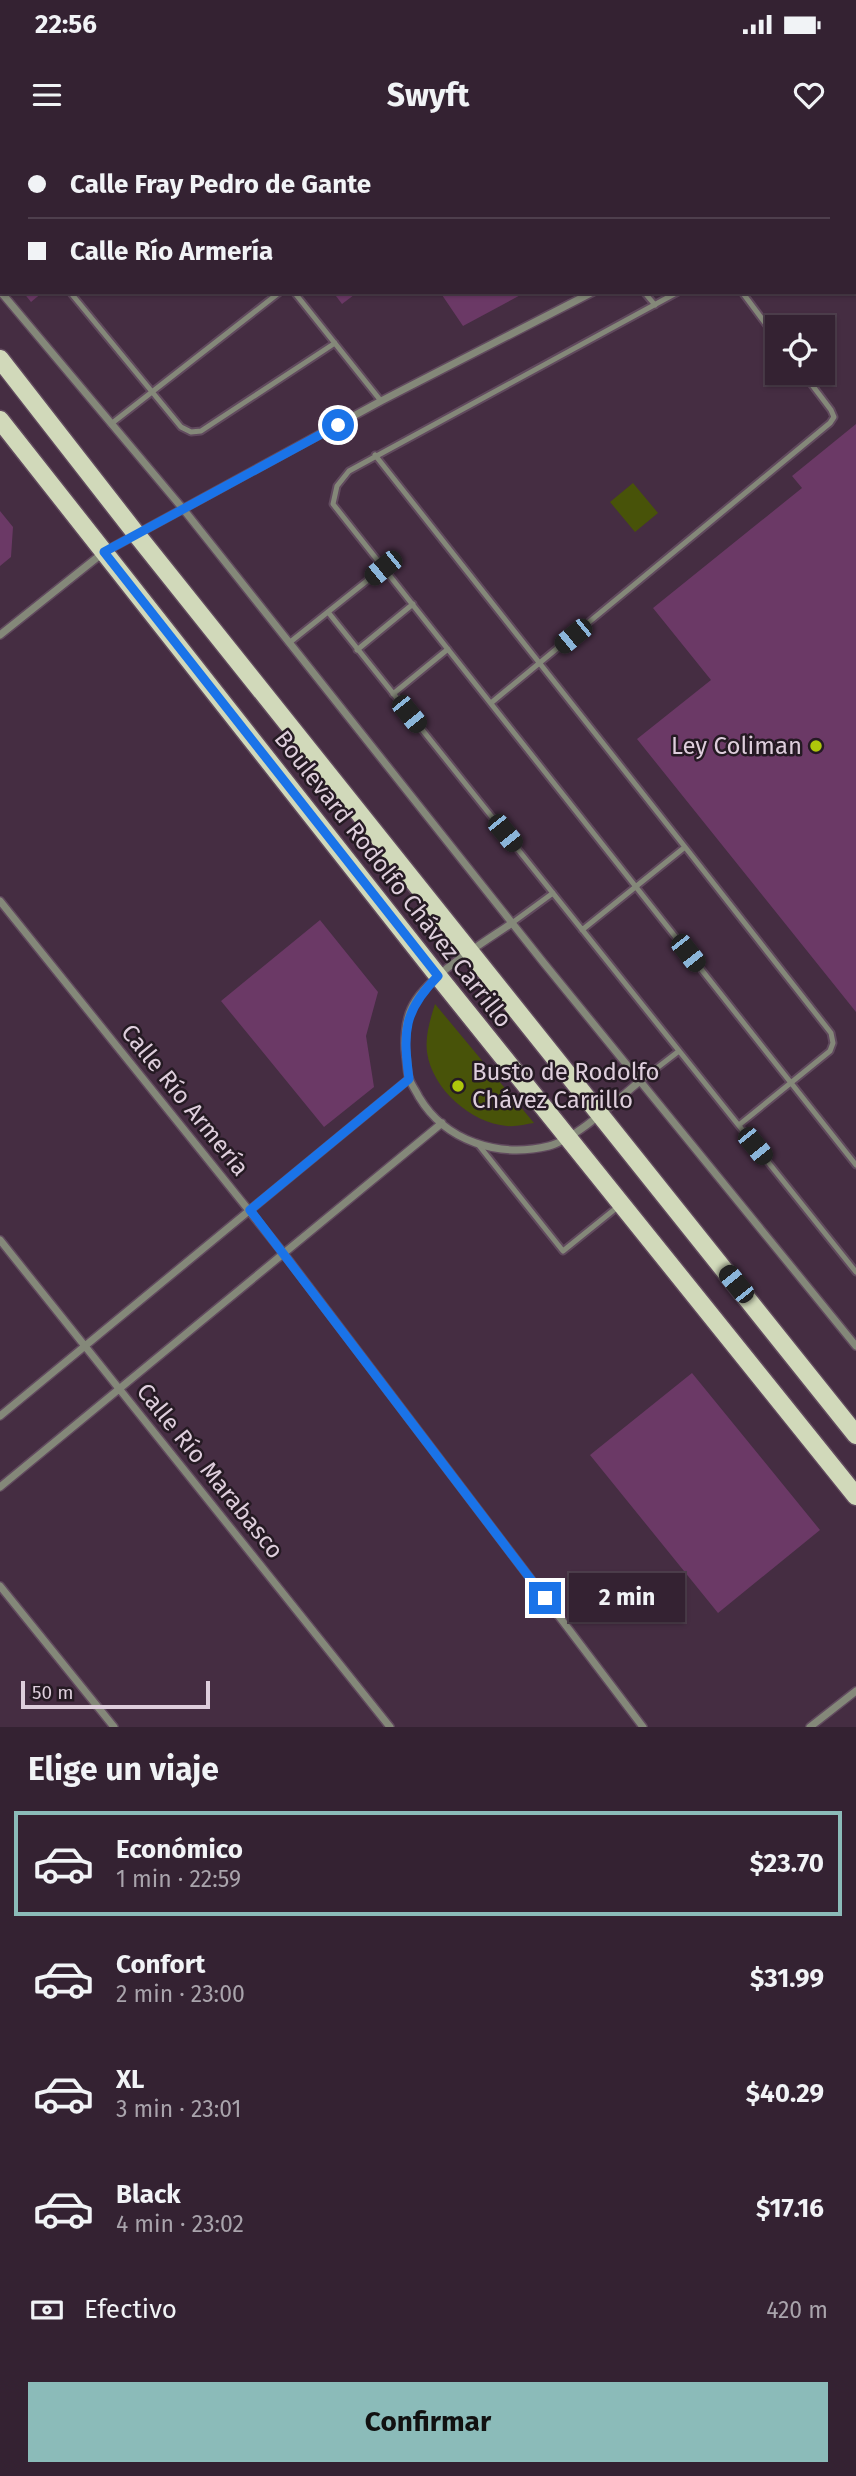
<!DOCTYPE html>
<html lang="es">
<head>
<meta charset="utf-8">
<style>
  body { margin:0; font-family:"Fira Sans",sans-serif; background:#3f2f3e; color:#f1f3f6; height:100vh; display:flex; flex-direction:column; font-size:26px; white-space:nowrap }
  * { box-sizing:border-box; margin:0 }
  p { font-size:23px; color:#a9a4ac }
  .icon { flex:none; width:38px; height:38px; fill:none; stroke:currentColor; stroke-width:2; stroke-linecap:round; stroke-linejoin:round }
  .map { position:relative; height:1587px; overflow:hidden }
  .details { display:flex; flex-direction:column; background:#342232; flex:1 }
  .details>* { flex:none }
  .top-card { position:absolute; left:0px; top:0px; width:858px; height:154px; box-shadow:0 2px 5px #0004,0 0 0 2px #4e3f4d; display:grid; align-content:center; height:154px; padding:0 28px; background:#342232 }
  .buttons { position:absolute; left:765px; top:175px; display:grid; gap:14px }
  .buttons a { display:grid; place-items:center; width:70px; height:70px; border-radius:0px; background:#342232; box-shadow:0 2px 5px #0004,0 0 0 2px #4e3f4d; font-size:35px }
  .scale { position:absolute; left:21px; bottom:18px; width:189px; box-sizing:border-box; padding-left:7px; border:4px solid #decedc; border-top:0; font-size:19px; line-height:24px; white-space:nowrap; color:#decedc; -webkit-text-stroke:5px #251a23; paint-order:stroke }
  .end { position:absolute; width:32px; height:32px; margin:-16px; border:9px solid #1a73e8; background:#fff; box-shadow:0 0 0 4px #fff }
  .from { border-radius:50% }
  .bubble { position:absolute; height:49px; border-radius:0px; background:#342232; box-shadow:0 2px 5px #0004,0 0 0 2px #4e3f4d; font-size:23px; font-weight:700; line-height:49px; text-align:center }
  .car { position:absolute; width:21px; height:42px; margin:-21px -10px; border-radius:9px; box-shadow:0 0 5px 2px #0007; background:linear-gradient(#222 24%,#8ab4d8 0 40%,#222 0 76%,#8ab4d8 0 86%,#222 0) }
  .top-card b { display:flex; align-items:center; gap:24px; height:66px; font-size:26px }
  .top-card b+b { border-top:2px solid #4e3f4d }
  .top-card i { width:18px; height:18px; background:#f1f3f6 }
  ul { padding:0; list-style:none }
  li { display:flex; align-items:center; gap:21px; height:105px; margin:0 14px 10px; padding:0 14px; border:4px solid transparent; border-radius:0px }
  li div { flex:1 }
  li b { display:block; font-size:26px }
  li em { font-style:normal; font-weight:700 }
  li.current { border-color:#8bbbb9 }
  li>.icon { width:63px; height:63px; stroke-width:1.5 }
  h2 { padding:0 28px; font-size:32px; line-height:84px }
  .pay { display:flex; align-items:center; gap:18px; height:77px; padding:0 28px; font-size:26px }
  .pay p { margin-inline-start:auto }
  .action { display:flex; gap:14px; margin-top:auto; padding:14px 28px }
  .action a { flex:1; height:80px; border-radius:0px; background:#8bbbb9; color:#111; font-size:28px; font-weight:700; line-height:80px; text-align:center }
  .status { display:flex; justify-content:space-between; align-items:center; height:49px; padding:0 35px; background:#342232; direction:ltr }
  .status svg { height:19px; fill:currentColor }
  header { display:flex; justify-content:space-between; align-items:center; height:91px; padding:0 28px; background:#342232; font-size:32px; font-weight:700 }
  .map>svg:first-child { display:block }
  .green { fill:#485309 }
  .building { fill:#6b3966 }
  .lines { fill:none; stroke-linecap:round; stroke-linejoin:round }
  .lane-casing { stroke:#614a5e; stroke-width:9 }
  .street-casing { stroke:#614a5e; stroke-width:10 }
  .primary-casing { stroke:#614a5e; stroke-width:21 }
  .lane { stroke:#848879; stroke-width:5 }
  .street { stroke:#848879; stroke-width:7 }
  .primary { stroke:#d1d9ba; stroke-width:18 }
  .route { stroke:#1a73e8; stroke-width:9 }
  .poi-dot { fill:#aec60b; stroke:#251a23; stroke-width:2.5 }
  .labels { text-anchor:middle; stroke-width:5; stroke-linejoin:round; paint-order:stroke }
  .poi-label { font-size:24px; fill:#decedc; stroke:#251a23; text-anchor:end }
  .street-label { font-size:24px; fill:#decedc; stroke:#251a23 }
</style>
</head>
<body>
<div class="status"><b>22:56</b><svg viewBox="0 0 49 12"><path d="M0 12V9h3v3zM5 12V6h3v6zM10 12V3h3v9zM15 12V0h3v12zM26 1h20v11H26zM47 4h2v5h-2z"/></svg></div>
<header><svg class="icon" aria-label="menu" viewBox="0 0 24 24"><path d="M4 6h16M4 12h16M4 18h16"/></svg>Swyft<svg class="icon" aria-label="heart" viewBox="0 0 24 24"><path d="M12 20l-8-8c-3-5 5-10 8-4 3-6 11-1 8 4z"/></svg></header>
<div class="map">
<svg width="856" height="1587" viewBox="0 0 856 1587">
  <rect width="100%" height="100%" fill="#452d42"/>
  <path class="green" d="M704,0H814L705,2Z
    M633,343L658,373L635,392L610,362Z
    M435,864L534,983C526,984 516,987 507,986C471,983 432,949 427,912C425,896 430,880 435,864Z"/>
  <path class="building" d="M23,152H43L31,162Z
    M333,152H358L342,164Z
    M440,152H526L463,186Z
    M856,284V872L637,599L711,540L653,468L802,348L792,336Z
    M0,371L13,387L11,417L0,426Z
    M320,780L378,852L366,896L374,947L324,987L221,861Z
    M692,1233L820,1390L718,1473L590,1315Z"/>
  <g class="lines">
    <g class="lane-casing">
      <path id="lane" d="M172,0L173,2
        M21,2L23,0
        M0,17L2,16
        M0,68L2,70
        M70,152L181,287L191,292L201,291L335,203
        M294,152L381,261
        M644,152L655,165
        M678,152L349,331L337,346L333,364L856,1025
        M742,152L777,199
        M111,284L280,152
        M375,315L685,707L582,790
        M328,472L856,1132
        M289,503L383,428
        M357,510L413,464
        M393,554L448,509
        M491,563L830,283L834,277L831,270L803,233
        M685,707L831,893L833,903L830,911L739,985
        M512,783L553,753
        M640,941L679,911
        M477,1003L563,1111L620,1065"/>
    </g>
    <g class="street-casing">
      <path id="street" d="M0,151L184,370L543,822L856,1206
        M0,495L104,412L381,261L593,152
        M0,761L284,1114L643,1587
        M512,783C483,803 425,837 411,869C405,882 404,903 406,917C407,923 407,931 409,938C411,944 416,951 419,957C446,1002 499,1018 549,1006C576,999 618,959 640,941
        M0,1100L390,1587
        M0,1276L409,939
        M0,1347L442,983
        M0,1446L114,1587
        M810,1587L856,1551"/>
    </g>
    <g class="primary-casing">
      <path id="primary" d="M0,219L137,395L856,1295
        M0,280L438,836L856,1356"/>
    </g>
    <use href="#lane" class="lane"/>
    <use href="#street" class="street"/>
    <use href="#primary" class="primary"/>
  </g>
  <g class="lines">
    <path class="route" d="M338,285L104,412L438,836C403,871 403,892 409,939L250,1070L545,1458"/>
  </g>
  <g class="poi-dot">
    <circle cx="816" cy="606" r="7"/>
    <circle cx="458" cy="946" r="7"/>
  </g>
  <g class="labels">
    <g class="poi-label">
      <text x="802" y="614">Ley Coliman</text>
      <text x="472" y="940" text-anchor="start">Busto de Rodolfo<tspan x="472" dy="28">Chávez Carrillo</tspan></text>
    </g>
    <g class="street-label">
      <text transform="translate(393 739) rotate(52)" y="8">Boulevard Rodolfo Chávez Carrillo</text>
      <text transform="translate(185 960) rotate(51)" y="8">Calle Río Armería</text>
      <text transform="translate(210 1331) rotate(51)" y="8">Calle Río Marabasco</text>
    </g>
  </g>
</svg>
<div class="buttons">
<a><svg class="icon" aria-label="locate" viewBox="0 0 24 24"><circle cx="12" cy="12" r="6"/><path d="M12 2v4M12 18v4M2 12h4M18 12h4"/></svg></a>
</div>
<div class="scale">50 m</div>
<i class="end from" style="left:338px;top:285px"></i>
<i class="end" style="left:545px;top:1458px"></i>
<div class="bubble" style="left:569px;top:1433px;width:116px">2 min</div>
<i class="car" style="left:383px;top:428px;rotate:231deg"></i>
<i class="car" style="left:573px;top:496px;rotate:231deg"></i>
<i class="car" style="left:409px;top:574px;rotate:141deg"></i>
<i class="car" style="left:505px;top:693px;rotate:141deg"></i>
<i class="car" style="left:688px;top:813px;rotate:142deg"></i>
<i class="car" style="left:755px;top:1006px;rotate:141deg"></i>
<i class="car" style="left:736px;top:1144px;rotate:321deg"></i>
<div class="top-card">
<b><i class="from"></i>Calle Fray Pedro de Gante</b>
<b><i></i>Calle Río Armería</b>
</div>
</div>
<section class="details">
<h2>Elige un viaje</h2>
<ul>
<li class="current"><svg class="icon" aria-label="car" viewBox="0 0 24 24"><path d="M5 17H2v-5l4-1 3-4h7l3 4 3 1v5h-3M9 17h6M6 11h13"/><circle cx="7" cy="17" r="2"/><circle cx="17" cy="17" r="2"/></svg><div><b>Económico</b><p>1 min · 22:59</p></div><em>$23.70</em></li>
<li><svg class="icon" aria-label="car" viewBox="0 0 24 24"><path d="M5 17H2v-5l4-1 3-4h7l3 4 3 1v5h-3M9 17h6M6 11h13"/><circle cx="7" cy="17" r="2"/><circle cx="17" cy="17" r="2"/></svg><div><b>Confort</b><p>2 min · 23:00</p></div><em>$31.99</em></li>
<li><svg class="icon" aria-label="car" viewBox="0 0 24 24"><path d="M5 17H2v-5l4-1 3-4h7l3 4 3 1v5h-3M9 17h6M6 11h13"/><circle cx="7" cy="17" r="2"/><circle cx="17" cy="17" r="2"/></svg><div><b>XL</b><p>3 min · 23:01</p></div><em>$40.29</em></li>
<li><svg class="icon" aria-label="car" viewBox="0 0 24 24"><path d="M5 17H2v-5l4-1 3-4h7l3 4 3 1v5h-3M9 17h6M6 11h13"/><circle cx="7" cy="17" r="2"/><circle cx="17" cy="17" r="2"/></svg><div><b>Black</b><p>4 min · 23:02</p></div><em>$17.16</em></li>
</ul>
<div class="pay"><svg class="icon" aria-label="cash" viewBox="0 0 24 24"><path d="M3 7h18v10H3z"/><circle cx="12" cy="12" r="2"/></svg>Efectivo<p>420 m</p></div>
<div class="action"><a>Confirmar</a></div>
</section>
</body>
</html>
